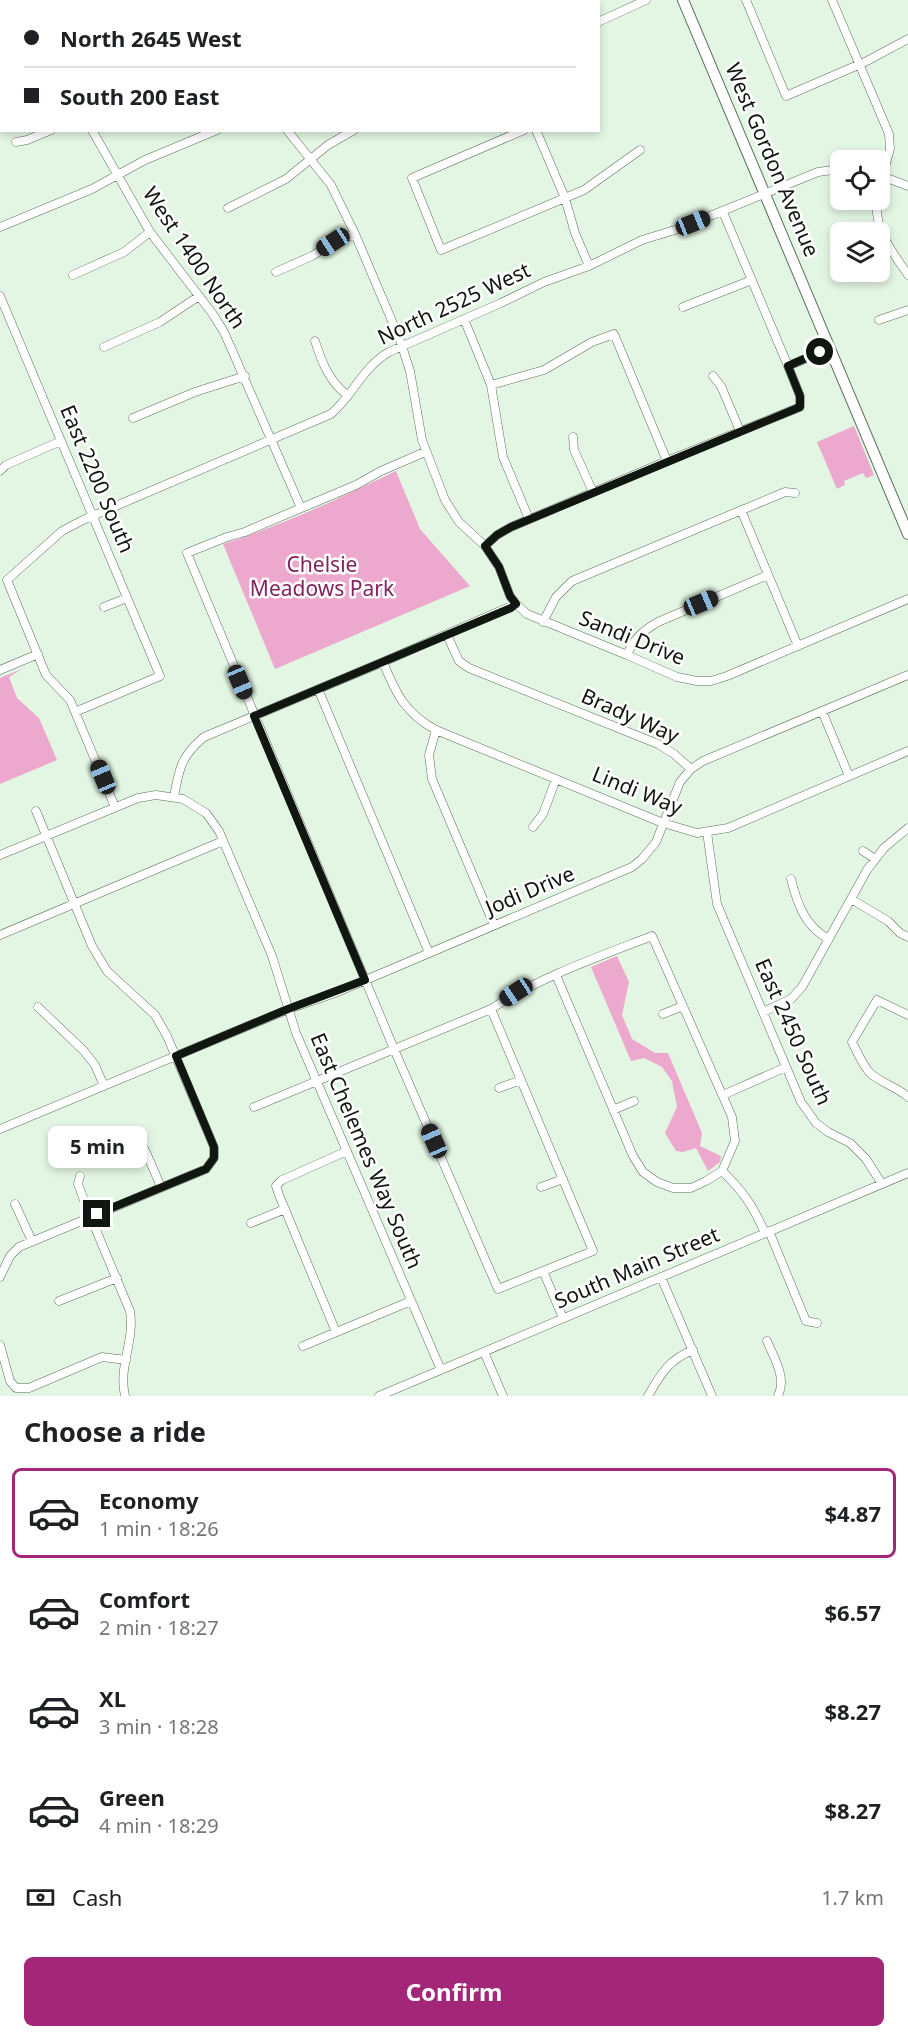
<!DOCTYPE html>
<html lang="en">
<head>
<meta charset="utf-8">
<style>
  body { margin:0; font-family:"Noto Sans",sans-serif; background:#f2f2f2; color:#202124; height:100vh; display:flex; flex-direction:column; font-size:22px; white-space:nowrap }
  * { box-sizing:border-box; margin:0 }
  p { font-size:20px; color:#757577 }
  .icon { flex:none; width:33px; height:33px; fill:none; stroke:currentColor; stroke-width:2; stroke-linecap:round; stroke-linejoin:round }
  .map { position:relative; height:1396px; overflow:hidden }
  .sheet { display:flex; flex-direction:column; background:#fff; flex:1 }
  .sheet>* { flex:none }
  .banner { position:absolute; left:0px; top:0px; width:600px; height:132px; box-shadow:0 3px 9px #0003; display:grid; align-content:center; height:132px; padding:0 24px; background:#fff }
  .fabs { position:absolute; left:830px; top:150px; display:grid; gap:12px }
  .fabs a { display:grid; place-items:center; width:60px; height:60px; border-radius:9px; background:#fff; box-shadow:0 3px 9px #0003; font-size:30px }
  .end { position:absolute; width:27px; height:27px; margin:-14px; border:8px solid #101610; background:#fff; box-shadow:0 0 0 3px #fff }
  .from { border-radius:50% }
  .bubble { position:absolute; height:42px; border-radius:9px; background:#fff; box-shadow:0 3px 9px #0003; font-size:20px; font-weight:700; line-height:42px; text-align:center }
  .car { position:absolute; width:18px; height:36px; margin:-18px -9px; border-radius:8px; box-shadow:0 0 4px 2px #0007; background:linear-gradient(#222 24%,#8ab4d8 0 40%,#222 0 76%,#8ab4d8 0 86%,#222 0) }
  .banner b { display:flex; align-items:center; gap:21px; height:57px; font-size:22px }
  .banner b+b { border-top:2px solid #e0e0e0 }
  .banner i { width:15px; height:15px; background:#202124 }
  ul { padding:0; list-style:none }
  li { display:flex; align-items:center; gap:18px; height:90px; margin:0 12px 9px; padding:0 12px; border:3px solid transparent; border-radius:9px }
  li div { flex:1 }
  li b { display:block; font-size:22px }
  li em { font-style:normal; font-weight:700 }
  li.active { border-color:#a42678 }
  li>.icon { width:54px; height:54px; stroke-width:1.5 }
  h2 { padding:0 24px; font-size:27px; line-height:72px }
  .pay { display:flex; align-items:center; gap:15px; height:66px; padding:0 24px; font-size:22px }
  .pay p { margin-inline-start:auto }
  .cta { display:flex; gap:12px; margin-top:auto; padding:12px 24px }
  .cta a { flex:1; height:69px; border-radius:9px; background:#a42678; color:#fff; font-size:24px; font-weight:700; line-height:69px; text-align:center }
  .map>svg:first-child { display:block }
  .green { fill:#eda8cd }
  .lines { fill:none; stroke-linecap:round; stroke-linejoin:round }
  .minor-casing { stroke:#5c6d5c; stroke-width:9 }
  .major-casing { stroke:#5c6d5c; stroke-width:12 }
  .minor { stroke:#fff; stroke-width:8 }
  .major { stroke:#fff; stroke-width:10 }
  .route { stroke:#101610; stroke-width:8 }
  .labels { text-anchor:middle; stroke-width:5; stroke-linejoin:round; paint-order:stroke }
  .street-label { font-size:21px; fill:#101610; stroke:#fff }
  .park-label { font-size:21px; fill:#81235f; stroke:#fff }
</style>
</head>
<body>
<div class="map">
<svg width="908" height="1396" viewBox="0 0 908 1396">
  <rect width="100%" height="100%" fill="#e3f6e3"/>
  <path class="green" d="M854,426L874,475L866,478L863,473L844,481L845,485L837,489L817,442Z
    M396,471L420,529L470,586L275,669L223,544C281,526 342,497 396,471Z
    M22,669L9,677L17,698L39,718L57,760L0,784V678Z
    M617,956L629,982L622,1015L632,1039L655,1053H668L702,1133L700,1146L721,1156L720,1162L708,1171L696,1148L683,1152L676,1151L665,1133L677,1107L672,1081L662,1067L644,1058L631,1061L591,967Z"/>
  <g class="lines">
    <g class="minor-casing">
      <path id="minor" d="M216,0L217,2
        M746,0L786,96L865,62L908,39
        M832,0L889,134L890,149L879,188
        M21,2L24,0
        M139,2L142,0
        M480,2L482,1
        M0,8L2,12
        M598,22L646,0
        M0,66L2,65
        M92,130L150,232L212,313L224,332L301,508
        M287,130L331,185L355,234L400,340L410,371L422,440L445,500L459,522L485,546L499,567L510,596L516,604L527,614L627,655L677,677L697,681H711L727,676L908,599
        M524,130L412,178L441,250L584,190L640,150
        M536,130L565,198L575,233L589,266
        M16,142L27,140L51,130
        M879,175L908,186
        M877,200C874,230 892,251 908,275
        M228,208L286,179L328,145L354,130
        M0,227L92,189L145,160L217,130
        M276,272L312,256L333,242L355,234
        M73,275L124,252L150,232
        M0,296L160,676L75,712
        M683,307L752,280
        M464,319L491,385L503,457L529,519
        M879,320L908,310
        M315,341C322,363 329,381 348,396
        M104,347L160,322L199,296
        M788,366L829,349
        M713,376L721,386L740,431
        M491,385L544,370L592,342L614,334L667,461
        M133,418L195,392L245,376
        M573,437L574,450L593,492
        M425,452L381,471L356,485L268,522L245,532L227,537L187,553L394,1049L498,1289L593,1251L491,1009
        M0,471L6,465L61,441
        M741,510L798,646
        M485,546L497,535L511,527L667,461L800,407V396L788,366L723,212
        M104,607L127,598
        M543,622L556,597L572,581L785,492L795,493
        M447,635L459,661L469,668L658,744L674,754L691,769
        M627,655C633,639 644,630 658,622L768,575
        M383,662C396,694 405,713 436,730L663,823L697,833L728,828L908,751
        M0,670L38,654
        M318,689L429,953
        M822,711L849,776
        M436,730L429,755L432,779L494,925
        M174,797C179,769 181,756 204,737L383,662L516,604
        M115,807L70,700L46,675L7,580L62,531L83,520L331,414C353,395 363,367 389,352L501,303L544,282L589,266L642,240L678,229L818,172L840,169
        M533,827L543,814L556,779
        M707,832L717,904L801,1102L816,1123L828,1132L850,1143L866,1159L882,1184
        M863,851L875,859
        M0,855L138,798L156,795L183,799L206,813L219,831L272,956L296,1033L441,1370
        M791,879C797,903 805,927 829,939
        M851,899L888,921L900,933L908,937
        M0,935L223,841
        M38,1007L84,1051L95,1065L104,1086
        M763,1012L791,999L802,987L867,870L884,848L908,828
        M663,1014L683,1006
        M908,1015L877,1000L852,1042C858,1053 862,1064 870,1073C881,1083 897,1087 908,1097
        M499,1088L521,1080
        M723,1095L786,1067
        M254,1107L491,1009C540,977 598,957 652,936L732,1117L735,1141L722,1171L706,1181L691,1188H673L657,1182L643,1172L633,1156L556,975
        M613,1110L634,1101
        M0,1129L289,1009L335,993L632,867L642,859L656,842L680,782L691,769L703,761L908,675
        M145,1150L161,1187
        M722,1171C743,1191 753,1206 765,1233
        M80,1176L78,1184L88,1211L130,1311C135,1342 118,1366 125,1396
        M541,1187L563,1179
        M15,1204L32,1241
        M251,1223L285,1209
        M769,1231L806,1321L817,1323
        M543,1271L563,1318
        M0,1277L10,1256L19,1247L206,1169L214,1158V1147L167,1036L155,1015L107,971L92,946L36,811
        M661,1277L712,1396
        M59,1301L117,1278
        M336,1332L279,1195L276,1186L282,1180L347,1151
        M767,1341C774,1358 787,1378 778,1396
        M0,1345L10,1381L16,1388H29L102,1357L126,1360
        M303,1346L411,1301
        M484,1352L503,1396
        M379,1396L908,1173
        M648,1396C661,1374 668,1360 693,1350"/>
    </g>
    <g class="major-casing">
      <path id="major" d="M683,0L908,534"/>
    </g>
    <use href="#minor" class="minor"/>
    <use href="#major" class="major"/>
  </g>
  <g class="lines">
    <path class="route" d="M97,1214L206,1169L214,1158V1147L176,1056L288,1009L365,980L254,716L511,608L516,604L510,596L499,567L485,546L497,535L511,527L800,407V396L788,366L820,352"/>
  </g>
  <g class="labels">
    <g class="street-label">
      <text transform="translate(772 160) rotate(67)" y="7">West Gordon Avenue</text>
      <text transform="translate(194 258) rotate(56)" y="7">West 1400 North</text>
      <text transform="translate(454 304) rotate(-25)" y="7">North 2525 West</text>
      <text transform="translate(97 479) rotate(67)" y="7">East 2200 South</text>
      <text transform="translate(632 638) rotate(22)" y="7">Sandi Drive</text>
      <text transform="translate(630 716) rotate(24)" y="7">Brady Way</text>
      <text transform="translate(637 791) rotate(22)" y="7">Lindi Way</text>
      <text transform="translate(530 891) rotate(-23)" y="7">Jodi Drive</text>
      <text transform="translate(793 1032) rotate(66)" y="7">East 2450 South</text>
      <text transform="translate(366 1151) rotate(67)" y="7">East Chelemes Way South</text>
      <text transform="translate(637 1268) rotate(-23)" y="7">South Main Street</text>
    </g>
    <g class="park-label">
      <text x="322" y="572">Chelsie<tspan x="322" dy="24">Meadows Park</tspan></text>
    </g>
  </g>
</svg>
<div class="fabs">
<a><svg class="icon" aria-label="locate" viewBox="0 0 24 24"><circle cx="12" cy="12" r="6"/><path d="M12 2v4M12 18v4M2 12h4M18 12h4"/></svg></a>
<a><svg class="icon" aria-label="layers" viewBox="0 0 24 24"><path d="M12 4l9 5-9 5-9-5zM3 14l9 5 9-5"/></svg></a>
</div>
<i class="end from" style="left:820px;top:352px"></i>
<i class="end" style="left:97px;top:1214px"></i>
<div class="bubble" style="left:48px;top:1126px;width:99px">5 min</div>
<i class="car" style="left:693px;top:223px;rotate:68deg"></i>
<i class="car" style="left:333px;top:242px;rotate:237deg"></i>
<i class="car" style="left:701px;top:603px;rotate:67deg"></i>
<i class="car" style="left:240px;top:682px;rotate:157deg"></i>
<i class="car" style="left:103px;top:777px;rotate:337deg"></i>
<i class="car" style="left:516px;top:992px;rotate:237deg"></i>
<i class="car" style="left:434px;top:1141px;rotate:336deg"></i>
<div class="banner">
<b><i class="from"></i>North 2645 West</b>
<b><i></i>South 200 East</b>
</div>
</div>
<section class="sheet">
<h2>Choose a ride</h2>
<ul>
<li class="active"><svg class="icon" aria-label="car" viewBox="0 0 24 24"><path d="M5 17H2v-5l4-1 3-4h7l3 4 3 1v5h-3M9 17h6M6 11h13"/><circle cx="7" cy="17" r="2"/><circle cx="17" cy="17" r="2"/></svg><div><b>Economy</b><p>1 min · 18:26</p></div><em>$4.87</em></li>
<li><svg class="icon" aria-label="car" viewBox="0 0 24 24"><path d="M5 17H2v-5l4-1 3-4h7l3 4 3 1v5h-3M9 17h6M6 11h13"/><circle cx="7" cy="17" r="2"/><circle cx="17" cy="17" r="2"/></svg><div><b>Comfort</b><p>2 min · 18:27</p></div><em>$6.57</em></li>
<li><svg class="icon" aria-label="car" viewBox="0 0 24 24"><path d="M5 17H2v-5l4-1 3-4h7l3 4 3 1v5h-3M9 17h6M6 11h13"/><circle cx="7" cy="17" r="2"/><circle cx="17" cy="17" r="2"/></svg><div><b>XL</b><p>3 min · 18:28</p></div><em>$8.27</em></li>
<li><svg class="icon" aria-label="car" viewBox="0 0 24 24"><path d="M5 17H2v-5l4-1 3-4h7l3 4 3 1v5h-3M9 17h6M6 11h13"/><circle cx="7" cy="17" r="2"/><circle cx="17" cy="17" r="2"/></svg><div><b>Green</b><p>4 min · 18:29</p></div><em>$8.27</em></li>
</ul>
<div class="pay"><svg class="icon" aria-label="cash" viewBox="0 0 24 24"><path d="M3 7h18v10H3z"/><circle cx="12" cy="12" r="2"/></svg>Cash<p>1.7 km</p></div>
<div class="cta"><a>Confirm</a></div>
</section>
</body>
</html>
